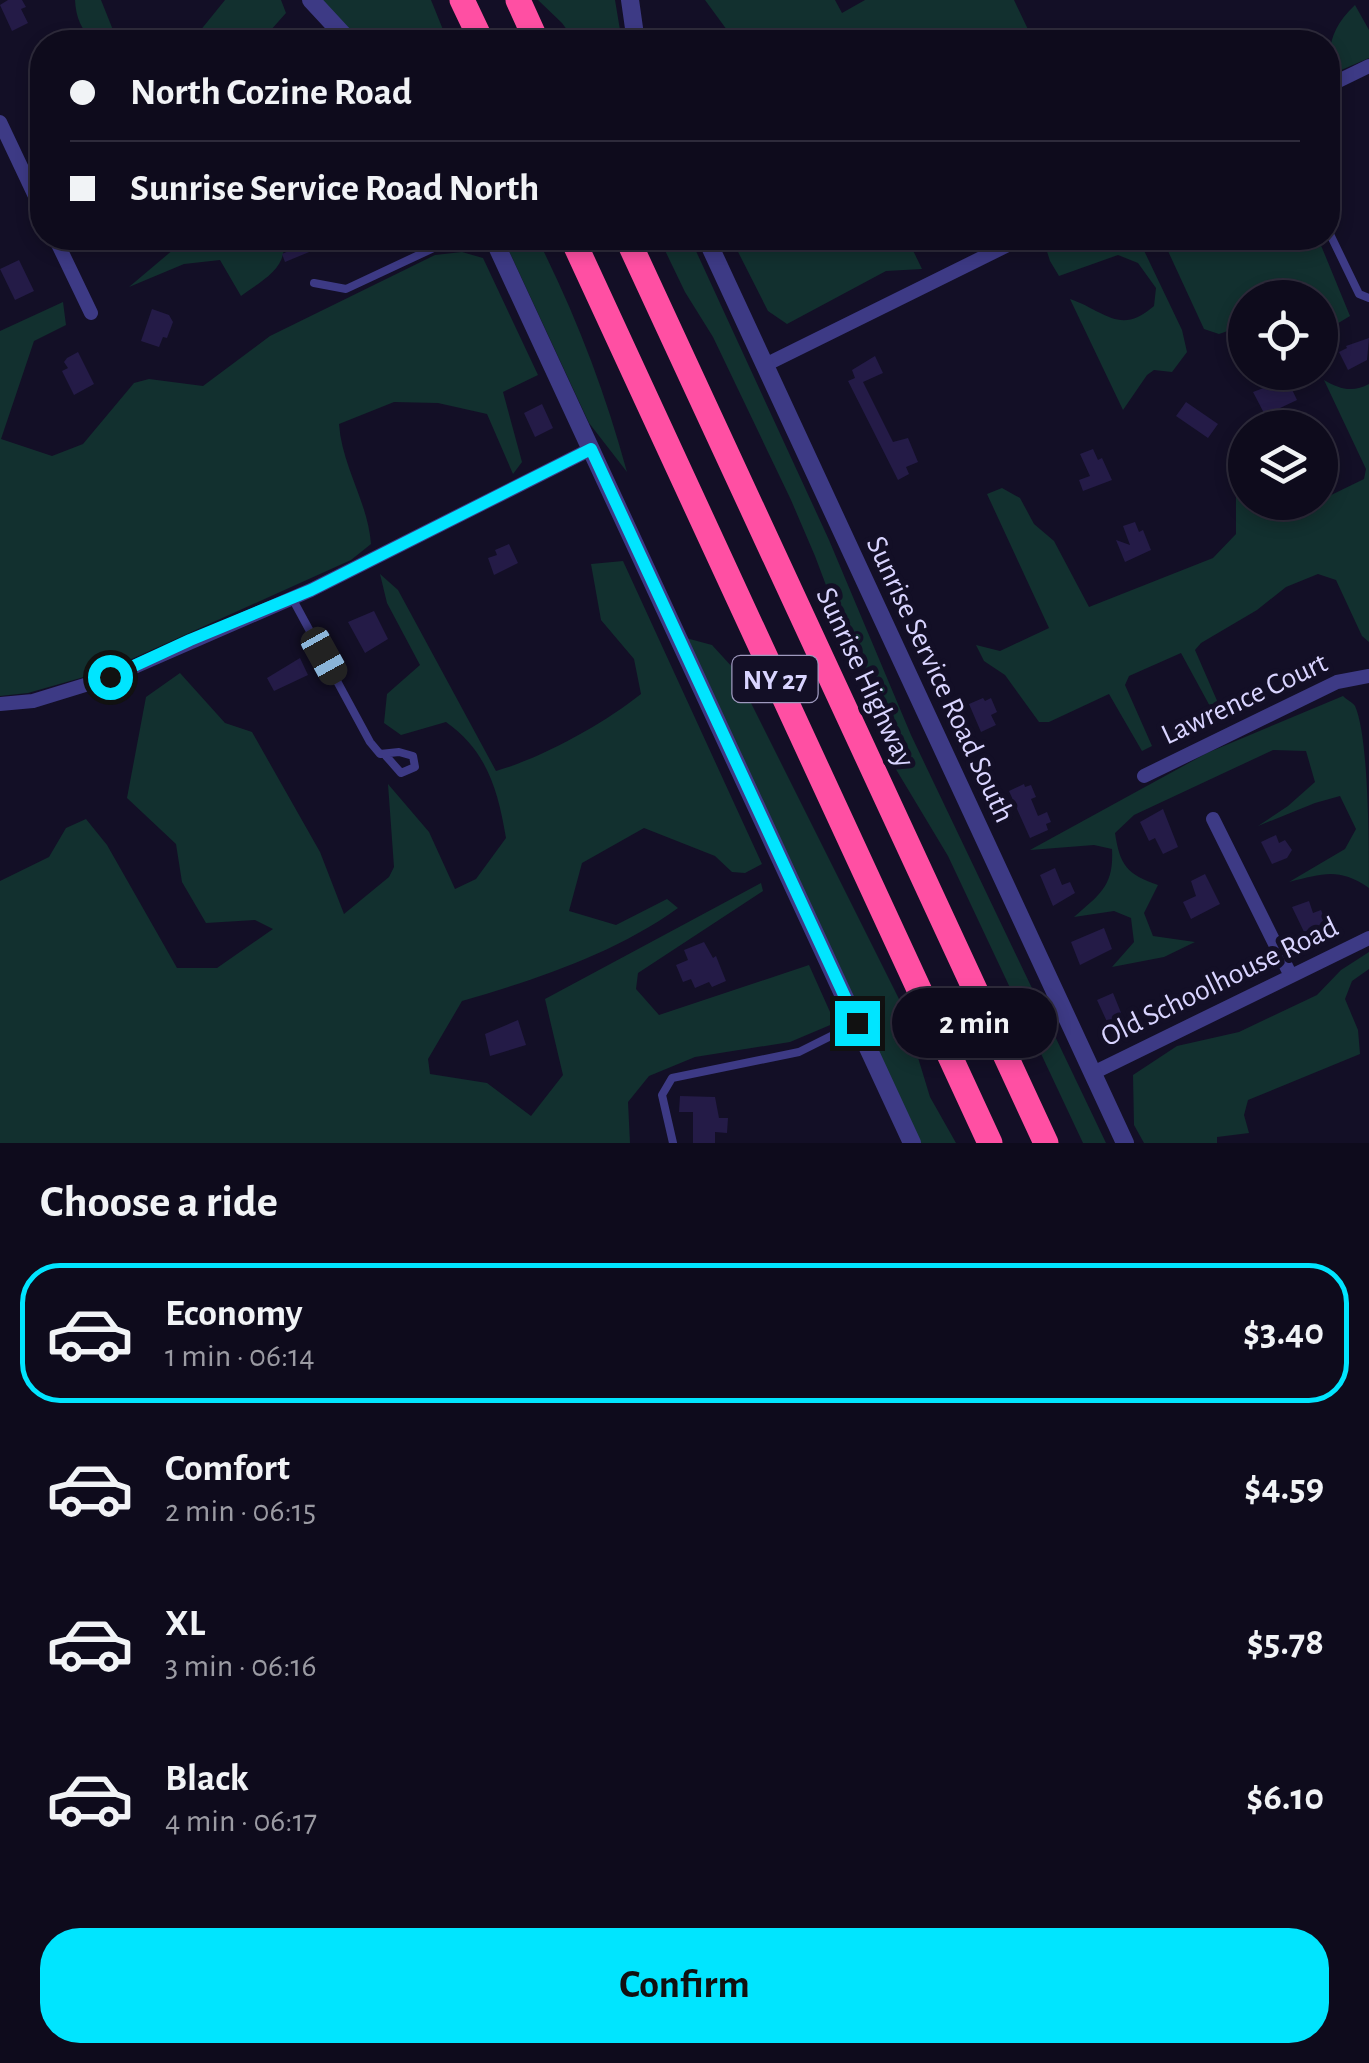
<!DOCTYPE html>
<html lang="en">
<head>
<meta charset="utf-8">
<style>
  body { margin:0; font-family:"Alegreya Sans",sans-serif; background:#171425; color:#f1f3f6; height:100vh; display:flex; flex-direction:column; font-size:38px; white-space:nowrap }
  * { box-sizing:border-box; margin:0 }
  p { font-size:32px; color:#9b9ba3 }
  .icon { flex:none; width:55px; height:55px; fill:none; stroke:currentColor; stroke-width:2; stroke-linecap:round; stroke-linejoin:round }
  .map { position:relative; height:1143px; overflow:hidden }
  .sheet { display:flex; flex-direction:column; background:#0e0b1c; flex:1 }
  .sheet>* { flex:none }
  .guide { position:absolute; left:30px; top:30px; width:1310px; height:220px; border-radius:40px; box-shadow:0 5px 15px #0003,0 0 0 2px #2e2b3b; display:grid; align-content:center; height:220px; padding:0 40px; background:#0e0b1c }
  .fabs { position:absolute; left:1228px; top:280px; display:grid; gap:20px }
  .fabs a { display:grid; place-items:center; width:110px; height:110px; border-radius:50%; background:#0e0b1c; box-shadow:0 5px 15px #0003,0 0 0 2px #2e2b3b; font-size:50px }
  .end { position:absolute; width:45px; height:45px; margin:-22px; border:12px solid #00e5ff; background:#111; box-shadow:0 0 0 5px #111 }
  .from { border-radius:50% }
  .bubble { position:absolute; height:70px; border-radius:35px; background:#0e0b1c; box-shadow:0 5px 15px #0003,0 0 0 2px #2e2b3b; font-size:32px; font-weight:700; line-height:70px; text-align:center }
  .car { position:absolute; width:30px; height:60px; margin:-30px -15px; border-radius:12px; box-shadow:0 0 8px 2px #0007; background:linear-gradient(#222 24%,#8ab4d8 0 40%,#222 0 76%,#8ab4d8 0 86%,#222 0) }
  .guide b { display:flex; align-items:center; gap:35px; height:95px; font-size:38px }
  .guide b+b { border-top:2px solid #2e2b3b }
  .guide i { width:25px; height:25px; background:#f1f3f6 }
  ul { padding:0; list-style:none }
  li { display:flex; align-items:center; gap:30px; height:140px; margin:0 20px 15px; padding:0 20px; border:5px solid transparent; border-radius:40px }
  li div { flex:1 }
  li b { display:block; font-size:38px }
  li em { font-style:normal; font-weight:700 }
  li.selected { border-color:#00e5ff }
  li>.icon { width:90px; height:90px; stroke-width:1.5 }
  h2 { padding:0 40px; font-size:45px; line-height:120px }
  .action { display:flex; gap:20px; margin-top:auto; padding:20px 40px }
  .action a { flex:1; height:115px; border-radius:40px; background:#00e5ff; color:#111; font-size:40px; font-weight:700; line-height:115px; text-align:center }
  .map>svg:first-child { display:block }
  .green { fill:#12302f }
  .building { fill:#241b47 }
  .lines { fill:none; stroke-linecap:round; stroke-linejoin:round }
  .service { stroke:#3d3a85; stroke-width:8 }
  .minor { stroke:#3d3a85; stroke-width:14 }
  .tertiary { stroke:#3d3a85; stroke-width:18 }
  .motorway { stroke:#ff4fa3; stroke-width:25 }
  .route { stroke:#00e5ff; stroke-width:12 }
  .labels { text-anchor:middle; stroke-width:10; stroke-linejoin:round; paint-order:stroke }
  .shield { fill:#130f26; stroke:#9e99be; stroke-width:2.5 }
  .shield-label { font-size:28px; font-weight:bold; fill:#d9d4ff }
  .street-label { font-size:30px; fill:#d9d4ff; stroke:#130f26 }
</style>
</head>
<body>
<div class="map">
<svg width="1369" height="1143" viewBox="0 0 1369 1143">
  <rect width="100%" height="100%" fill="#130f26"/>
  <path class="green" d="M75,0H101L113,30L111,42H95C81,30 76,18 75,0Z
    M225,0H281L286,13L262,40L191,42Z
    M319,0H431L448,42H361Z
    M538,0H615L622,42H576L562,23Z
    M705,0H835L842,13L865,0H1014L1034,42H727V30Z
    M1355,5L1369,30V58L1332,74C1326,45 1333,26 1355,5Z
    M187,238H282C291,267 261,281 241,296L220,260L184,264L129,287Z
    M503,238H537C575,313 605,391 627,472L589,423Z
    M659,238H690L829,540L911,735L1106,1143H1083L948,856L894,766L815,556L791,500L713,337L685,292Z
    M731,238H907L922,269L886,271L787,324L768,311Z
    M1047,238H1138L1182,330L1187,352L1172,372L1154,370L1147,375L1123,410L1070,299C1105,311 1120,336 1154,306L1156,288L1138,263L1118,255L1059,276L1050,261L1043,239Z
    M1162,238H1239L1243,244L1267,238H1318L1350,316L1320,334V298H1245V325L1219,334L1204,329Z
    M462,252L483,258L538,375L503,392L522,462L513,474L487,414L438,403L394,402L339,424C342,467 368,502 371,544L351,560L105,671L28,693L0,696V331L63,302L66,325L34,341L1,439L52,456L83,444L134,383L149,379L203,386L270,336L435,255Z
    M1324,380C1339,389 1353,393 1369,384V642L1362,636L1336,580L1318,574L1286,587L1257,610L1201,643L1195,650L1225,719L1218,721L1181,653L1129,676L1125,685L1152,746L1142,751L1109,694L1049,722H1039L1005,675L984,661L976,645L1000,651L1049,628L987,494L1002,488L1020,498L1034,524L1054,541L1089,607L1213,558L1236,534V487L1245,477V502L1274,503L1286,517L1364,479L1366,469Z
    M623,561L762,864L745,873L732,872L715,856L644,828L582,863L569,911L616,925L667,899L678,908C614,954 537,979 462,1001L428,1059L430,1074L487,1083L531,1116L563,1075L545,999L761,883L763,891L638,973L636,989L659,1015L809,965L835,1023L790,1042L695,1057L649,1076L628,1102L630,1143H0V881L49,857L66,828L86,819L107,845L177,968H217L273,929L255,920L206,923L182,882L176,844L127,798L146,697L180,673L225,723L252,732L320,852L344,914L389,877L394,867L388,784L429,832L455,889L476,879L506,838C498,790 487,751 446,722L401,735L384,723L387,694L420,665L387,603L380,574L398,590L496,771C544,757 603,724 641,694L634,659L601,620L591,564Z
    M686,638L712,645L734,669L902,1005L930,1097L956,1143H919Z
    M1343,696C1346,699 1353,703 1355,706C1369,737 1369,848 1369,888C1338,867 1323,874 1289,882L1345,849L1356,829L1340,796L1315,803L1258,826L1288,806L1315,782L1306,751L1273,750L1134,815L1115,833C1120,866 1127,874 1158,885L1144,913L1153,936L1195,942L1164,957L1112,967L1134,942L1131,918L1114,911L1074,917C1100,894 1114,886 1112,849L1094,845L1030,850L1207,753Z
    M1369,952V969L1352,981L1345,999L1358,1030L1360,1054L1248,1100L1244,1115L1249,1133L1217,1137V1143H1144L1134,1125L1133,1075L1177,1046L1239,1032L1317,995L1341,970Z"/>
  <path class="building" d="M8,0H22L26,7L21,9L28,23L12,31L0,5Z
    M301,238H343L285,262L282,254L300,246L303,242Z
    M19,260L34,291L15,300L0,269Z
    M152,309L169,315L173,322L167,338L163,337L159,347L141,341Z
    M1369,338L1367,360L1348,370L1339,352L1347,348L1346,346Z
    M78,352L94,384L74,395L62,371L68,368L64,362L67,358Z
    M875,356L883,373L863,382L893,442L908,438L918,462L906,467L909,474L898,480L848,381L855,378L852,370Z
    M1287,379L1297,400L1265,415L1253,392Z
    M1186,402L1218,424L1208,438L1176,416Z
    M542,404L553,428L535,437L524,413Z
    M1093,449L1098,460L1102,458L1112,480L1083,491L1079,480L1090,476L1080,454Z
    M1135,522L1139,532L1143,530L1151,550L1125,562L1116,540L1130,545L1123,526Z
    M509,544L518,563L494,575L488,558L497,555L495,550Z
    M374,611L388,639L365,653L348,622Z
    M300,658L308,675L274,691L267,678Z
    M983,698L985,701L991,698L997,712L991,715L996,725L981,732L969,704Z
    M1024,784L1025,787L1031,785L1036,797L1031,799L1038,816L1047,812L1051,822L1046,824L1048,830L1030,838L1009,791Z
    M1163,809L1178,847L1163,854L1155,838L1149,841L1140,822Z
    M1276,835L1279,843L1285,840L1292,850L1287,858L1272,864L1261,842Z
    M1055,868L1062,885L1070,882L1075,893L1053,906L1040,875Z
    M1205,874L1220,904L1191,919L1183,902L1196,896L1191,881Z
    M1309,901L1313,913L1321,910L1327,925L1321,927L1323,932L1307,938L1292,907Z
    M1104,928L1112,949L1080,965L1071,942Z
    M704,942L713,958L716,956L726,981L712,987L709,982L695,988L691,979L683,982L676,965L688,960L684,950Z
    M1113,993L1124,1020L1109,1026L1097,1000Z
    M518,1020L526,1045L490,1056L485,1034Z
    M680,1096L715,1097L719,1118H728L727,1133L715,1132V1143H693V1112H679Z"/>
  <g class="lines">
    <path class="service" d="M1328,230L1359,294L1369,298
      M314,283L346,289L455,238
      M292,598L370,742L380,754L399,752L413,756L415,767L401,773L386,756
      M673,1143L662,1095L672,1078L799,1052L857,1023"/>
    <path class="minor" d="M1328,86L1369,66
      M0,122L42,211
      M55,238L91,313
      M765,365L1022,238
      M0,704L33,701L111,677L311,590L591,449
      M1144,776L1337,682L1369,676
      M1213,819L1291,976
      M1093,1073L1369,938"/>
    <path class="tertiary" d="M311,0L350,42
      M630,0L636,42
      M493,238L912,1143
      M706,238L1125,1143"/>
    <path class="motorway" d="M462,0L482,42
      M518,0L537,42
      M572,238L990,1143
      M627,238L1046,1143"/>
  </g>
  <g class="lines">
    <path class="route" d="M110,677L190,640L311,590L591,449L857,1023"/>
  </g>
  <g class="labels">
    <rect class="shield" x="732.5" y="656" width="85" height="46" rx="8"/>
    <g class="shield-label">
      <text x="775" y="689">NY 27</text>
    </g>
    <g class="street-label">
      <text transform="translate(866 677) rotate(65)" y="10">Sunrise Highway</text>
      <text transform="translate(941 679) rotate(65)" y="10">Sunrise Service Road South</text>
      <text transform="translate(1244 698) rotate(-25)" y="10">Lawrence Court</text>
      <text transform="translate(1219 981) rotate(-26)" y="10">Old Schoolhouse Road</text>
    </g>
  </g>
</svg>
<div class="fabs">
<a><svg class="icon" aria-label="locate" viewBox="0 0 24 24"><circle cx="12" cy="12" r="6"/><path d="M12 2v4M12 18v4M2 12h4M18 12h4"/></svg></a>
<a><svg class="icon" aria-label="layers" viewBox="0 0 24 24"><path d="M12 4l9 5-9 5-9-5zM3 14l9 5 9-5"/></svg></a>
</div>
<i class="end from" style="left:110px;top:677px"></i>
<i class="end" style="left:857px;top:1023px"></i>
<div class="bubble" style="left:892px;top:988px;width:165px">2 min</div>
<i class="car" style="left:324px;top:656px;rotate:151deg"></i>
<div class="guide">
<b><i class="from"></i>North Cozine Road</b>
<b><i></i>Sunrise Service Road North</b>
</div>
</div>
<section class="sheet">
<h2>Choose a ride</h2>
<ul>
<li class="selected"><svg class="icon" aria-label="car" viewBox="0 0 24 24"><path d="M5 17H2v-5l4-1 3-4h7l3 4 3 1v5h-3M9 17h6M6 11h13"/><circle cx="7" cy="17" r="2"/><circle cx="17" cy="17" r="2"/></svg><div><b>Economy</b><p>1 min · 06:14</p></div><em>$3.40</em></li>
<li><svg class="icon" aria-label="car" viewBox="0 0 24 24"><path d="M5 17H2v-5l4-1 3-4h7l3 4 3 1v5h-3M9 17h6M6 11h13"/><circle cx="7" cy="17" r="2"/><circle cx="17" cy="17" r="2"/></svg><div><b>Comfort</b><p>2 min · 06:15</p></div><em>$4.59</em></li>
<li><svg class="icon" aria-label="car" viewBox="0 0 24 24"><path d="M5 17H2v-5l4-1 3-4h7l3 4 3 1v5h-3M9 17h6M6 11h13"/><circle cx="7" cy="17" r="2"/><circle cx="17" cy="17" r="2"/></svg><div><b>XL</b><p>3 min · 06:16</p></div><em>$5.78</em></li>
<li><svg class="icon" aria-label="car" viewBox="0 0 24 24"><path d="M5 17H2v-5l4-1 3-4h7l3 4 3 1v5h-3M9 17h6M6 11h13"/><circle cx="7" cy="17" r="2"/><circle cx="17" cy="17" r="2"/></svg><div><b>Black</b><p>4 min · 06:17</p></div><em>$6.10</em></li>
</ul>
<div class="action"><a>Confirm</a></div>
</section>
</body>
</html>
